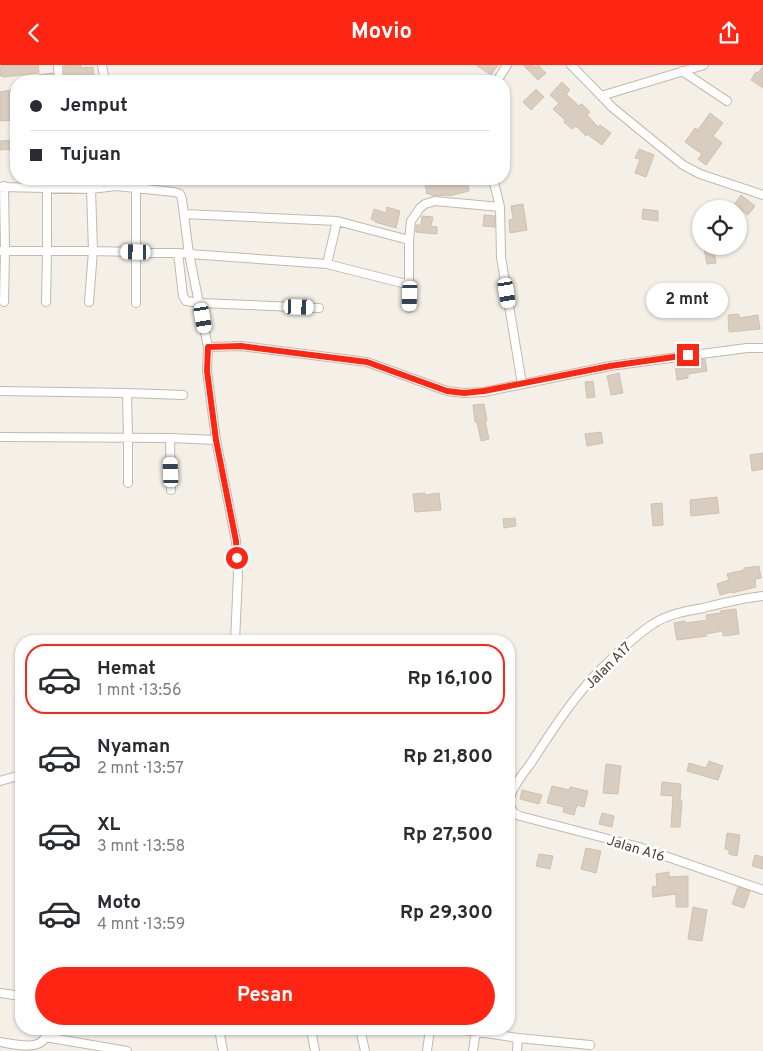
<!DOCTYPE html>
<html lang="id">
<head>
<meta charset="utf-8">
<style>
  body { margin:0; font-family:Overpass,sans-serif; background:#f2f2f3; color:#2b2b33; height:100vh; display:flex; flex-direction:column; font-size:19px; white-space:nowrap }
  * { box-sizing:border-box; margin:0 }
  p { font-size:16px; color:#7c7c81 }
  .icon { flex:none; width:28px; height:28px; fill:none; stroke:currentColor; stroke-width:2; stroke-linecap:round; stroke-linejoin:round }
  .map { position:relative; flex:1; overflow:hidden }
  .sheet { position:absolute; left:15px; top:570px; width:500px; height:400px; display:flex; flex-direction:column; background:#fff; border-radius:20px; box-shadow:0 1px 4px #0004 }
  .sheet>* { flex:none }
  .banner { position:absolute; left:10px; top:10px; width:500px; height:110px; border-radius:20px; box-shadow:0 1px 4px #0004; display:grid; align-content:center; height:110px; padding:0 20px; background:#fff }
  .controls { position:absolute; left:692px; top:135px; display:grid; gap:10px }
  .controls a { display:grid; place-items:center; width:55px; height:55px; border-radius:50%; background:#fff; box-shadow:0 1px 4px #0004; font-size:25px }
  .end { position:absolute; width:22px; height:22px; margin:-11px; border:6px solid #ff2513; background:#fff; box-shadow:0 0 0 2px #fff }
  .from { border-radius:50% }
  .bubble { position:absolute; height:35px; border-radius:18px; background:#fff; box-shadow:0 1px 4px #0004; font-size:16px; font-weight:700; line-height:35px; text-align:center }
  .car { position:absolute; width:15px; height:30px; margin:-15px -8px; border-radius:6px; box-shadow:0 0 4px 1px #0007; background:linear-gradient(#fff 24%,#345 0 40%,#fff 0 76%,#345 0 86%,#fff 0) }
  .banner b { display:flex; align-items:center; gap:18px; height:48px; font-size:19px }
  .banner b+b { border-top:1px solid #e1e1e2 }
  .banner i { width:12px; height:12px; background:#2b2b33 }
  ul { padding:9px 0 0; list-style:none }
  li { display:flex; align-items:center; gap:15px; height:70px; margin:0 10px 8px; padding:0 10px; border:2px solid transparent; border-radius:20px }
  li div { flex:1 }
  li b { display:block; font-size:19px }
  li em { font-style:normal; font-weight:700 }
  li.active { border-color:#ff2513 }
  li>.icon { width:45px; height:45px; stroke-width:1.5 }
  .button { display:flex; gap:10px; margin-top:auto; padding:10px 20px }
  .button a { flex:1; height:58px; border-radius:30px; background:#ff2513; color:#fff; font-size:20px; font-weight:700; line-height:58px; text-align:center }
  header { display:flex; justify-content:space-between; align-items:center; height:65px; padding:0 20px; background:#ff2513; color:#fff; font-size:22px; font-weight:700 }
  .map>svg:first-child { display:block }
  .building { fill:#d9cdbf; stroke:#d1c1af }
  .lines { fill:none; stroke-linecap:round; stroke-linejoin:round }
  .minor-casing { stroke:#c3b9ac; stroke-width:10 }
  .minor { stroke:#fff; stroke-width:8 }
  .route { stroke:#ff2513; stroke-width:6 }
  .labels { text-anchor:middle; stroke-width:5; stroke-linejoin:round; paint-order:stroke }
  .street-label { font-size:14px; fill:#473f36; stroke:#fff }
</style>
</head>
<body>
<header><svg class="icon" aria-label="back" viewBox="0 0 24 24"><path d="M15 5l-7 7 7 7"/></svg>Movio<svg class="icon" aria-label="share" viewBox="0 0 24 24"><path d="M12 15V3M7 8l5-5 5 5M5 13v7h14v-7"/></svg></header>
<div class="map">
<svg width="763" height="986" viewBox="0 0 763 986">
  <rect width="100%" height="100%" fill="#f4efe7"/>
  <path class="building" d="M2,0H38L39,8L3,12V11H0V2L2,1Z
    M68,0H81V3L93,2L94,11L79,13V16H68L67,14H65L64,13V1Z
    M476,0H498L491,10Z
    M523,0H532L535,2L538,0L546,8L538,15Z
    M763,1V23L751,15L756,7L758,8Z
    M53,8V15L39,16L38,10Z
    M562,17L570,25L566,29L579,41L582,39L590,47L587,50L598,62L600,60L611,68L602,80L587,69L586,71L576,61L572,64L564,57L565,55L553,44L559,38L550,30Z
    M16,24V55L0,56V27Z
    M536,24L544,32L531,45L523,37Z
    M710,48L723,58L713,71L722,78L706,100L698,94L702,89L685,77L695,63L698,65Z
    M16,75V84L0,85V76Z
    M639,84L654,90L646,112L635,108L640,94L635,93Z
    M424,114H467L469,126L449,131V130L432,131L431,129H427Z
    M741,130L755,141L748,150L734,140Z
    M523,139L527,165L510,168L509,155L513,154L511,141Z
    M387,142L400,146L396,163L375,157V156L371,154L374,144L386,148Z
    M643,144L658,146V156L642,154Z
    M484,150L495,151V162L483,161Z
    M422,151L433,152L431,161L437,162V169L416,167V160H421Z
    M713,182L716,198L707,199L704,183Z
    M739,249V253L758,250L760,264L729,267L728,250Z
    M705,294L707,306L688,309V313L677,315L675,299Z
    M619,308L623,328L611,330L607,311Z
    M593,316L595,332L587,333L585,317Z
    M484,339L487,356H485L489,374L481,376L477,357H475L473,340Z
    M601,367L603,378L587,381L585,369Z
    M763,388V404L752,406L750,390Z
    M425,428V430L439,428L441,445L415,447L413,429Z
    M717,432L719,448L691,451L690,435Z
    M662,438L663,460L653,461L651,439Z
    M515,453L516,461L504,463L503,454Z
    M759,501L761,513L755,514L756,522L732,528L731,527L720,530L717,519L729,515L727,509L744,505V503Z
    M736,544L739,569L723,571V566L706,569L707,571L677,575L674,558L685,556L686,558L707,555L706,550L721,548L720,546Z
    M709,696L723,701L718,715L687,706L689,698L706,703Z
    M606,699L621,701L618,729L603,728Z
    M662,717L681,719L680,736H682L680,762H671L673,731L661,730Z
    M552,721L569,725L570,722L588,726L584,742L577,740L574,750L563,747L564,742L547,738Z
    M522,725L542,730L539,739L520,734Z
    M602,748L614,751L612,762L599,759Z
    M727,768L740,770L737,791L729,789V785L725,784Z
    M586,783L601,786L596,808L581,804Z
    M539,789L553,791L550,804L536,801Z
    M755,790L763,792V804L752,801Z
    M669,807V812L688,811V842H676V829L653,832L652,822L657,821L656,809Z
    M738,822L750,826L744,843L732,839Z
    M693,842L707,845L702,876L688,874Z"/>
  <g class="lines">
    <g class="minor-casing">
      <path id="minor" d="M58,0L59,16
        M102,0L105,16
        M571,0L613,43L683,100L700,109L763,130
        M682,6L727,36
        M497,16L507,0
        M601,31L704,0
        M493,114L500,142L501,192L522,319
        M0,122L91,124L116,121L174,127L180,129L182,134L189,189L208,282L207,306L216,375L236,476L238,510L235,576
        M184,149L337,156L409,175
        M0,186H93L178,188L189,189L327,199L410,220
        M178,188L183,231L186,236L200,238L319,243
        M327,199L337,156
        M4,237L5,186L4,121
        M46,237L47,186V122
        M89,237L93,186L91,124
        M136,238V124
        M409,243V175L411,156L420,143L425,139L435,136L500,142
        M208,282L241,281L367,297L447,326L464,328L484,327L610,301L747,283H763
        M0,326L127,328L128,372V418
        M127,328L183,330
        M0,372L170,373L216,375
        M170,373L171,425
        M763,531C743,533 723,538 703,543C686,546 668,549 653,559C634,571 612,593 596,609C571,636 551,667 531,698C524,707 512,722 510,734C509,743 512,748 520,751L639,782L763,825
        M0,716L21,710
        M0,928L21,931
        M219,964L223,986
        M311,964L315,986
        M360,964L365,986
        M457,964L518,973L590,980
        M45,972L127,986
        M0,977C13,979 40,986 45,972C46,969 46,967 46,964
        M427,986L430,964
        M473,986L476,966
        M517,986L518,973"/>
    </g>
    <use href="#minor" class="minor"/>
  </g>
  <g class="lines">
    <path class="route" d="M237,493L236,476L216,375L207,306L208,282L241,281L367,297L447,326L464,328L484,326L610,301L688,290"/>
  </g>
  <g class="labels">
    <g class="street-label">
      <text transform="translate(608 600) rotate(-45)" y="5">Jalan A17</text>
      <text transform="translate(636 783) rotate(17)" y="5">Jalan A16</text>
    </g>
  </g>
</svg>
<div class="controls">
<a><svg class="icon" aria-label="locate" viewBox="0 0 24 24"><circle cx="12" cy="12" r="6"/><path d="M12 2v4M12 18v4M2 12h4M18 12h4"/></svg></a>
</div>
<i class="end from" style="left:237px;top:493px"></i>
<i class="end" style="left:688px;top:290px"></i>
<div class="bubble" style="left:646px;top:218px;width:82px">2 mnt</div>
<i class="car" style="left:136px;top:187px;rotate:271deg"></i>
<i class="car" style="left:507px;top:228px;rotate:171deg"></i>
<i class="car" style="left:410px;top:231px;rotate:182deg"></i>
<i class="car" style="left:299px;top:242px;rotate:92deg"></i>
<i class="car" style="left:203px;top:253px;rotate:170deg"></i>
<i class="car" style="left:171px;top:407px;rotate:358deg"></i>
<div class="banner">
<b><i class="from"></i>Jemput</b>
<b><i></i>Tujuan</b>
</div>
<section class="sheet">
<ul>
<li class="active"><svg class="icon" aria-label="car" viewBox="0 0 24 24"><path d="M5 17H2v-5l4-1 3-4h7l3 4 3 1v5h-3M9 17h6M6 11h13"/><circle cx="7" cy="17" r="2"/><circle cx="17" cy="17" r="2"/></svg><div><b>Hemat</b><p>1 mnt · 13:56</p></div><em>Rp 16,100</em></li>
<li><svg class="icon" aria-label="car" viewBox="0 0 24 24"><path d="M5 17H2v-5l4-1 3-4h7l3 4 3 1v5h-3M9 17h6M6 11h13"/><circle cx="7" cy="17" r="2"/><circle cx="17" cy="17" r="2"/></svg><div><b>Nyaman</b><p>2 mnt · 13:57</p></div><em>Rp 21,800</em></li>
<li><svg class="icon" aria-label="car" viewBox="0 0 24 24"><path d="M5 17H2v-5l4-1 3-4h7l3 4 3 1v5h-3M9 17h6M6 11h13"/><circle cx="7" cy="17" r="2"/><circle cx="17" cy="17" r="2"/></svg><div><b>XL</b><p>3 mnt · 13:58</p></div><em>Rp 27,500</em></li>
<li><svg class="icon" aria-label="car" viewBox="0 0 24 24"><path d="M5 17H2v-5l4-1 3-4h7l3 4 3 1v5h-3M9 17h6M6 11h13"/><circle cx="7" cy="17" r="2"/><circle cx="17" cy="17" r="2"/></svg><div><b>Moto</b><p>4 mnt · 13:59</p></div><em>Rp 29,300</em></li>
</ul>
<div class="button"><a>Pesan</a></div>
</section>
</div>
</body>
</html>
